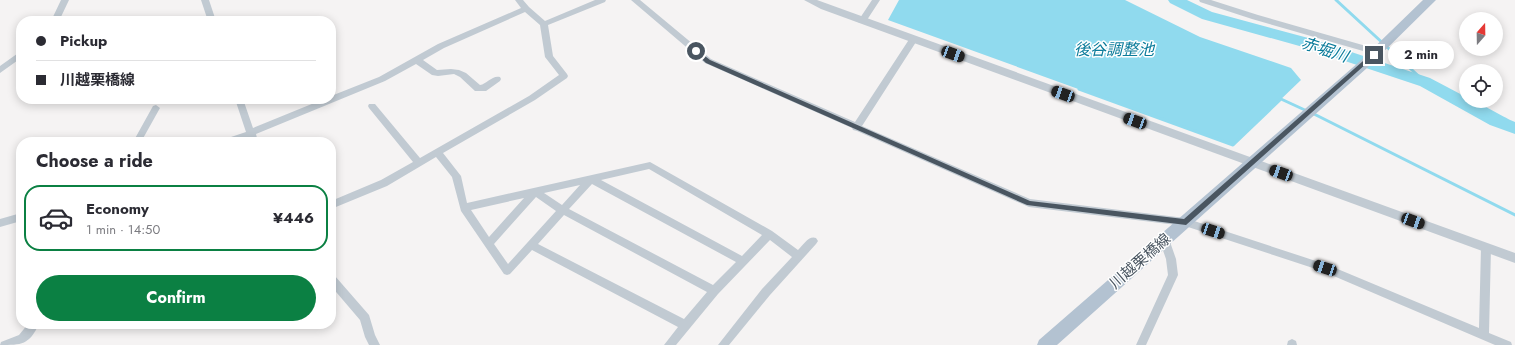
<!DOCTYPE html>
<html lang="en">
<head>
<meta charset="utf-8">
<style>
  body { margin:0; font-family:Jost,"Noto Sans JP",sans-serif; background:#f2f2f3; color:#2b2b33; height:100vh; display:flex; flex-direction:column; font-size:15px; white-space:nowrap }
  * { box-sizing:border-box; margin:0 }
  p { font-size:13px; color:#7c7c81 }
  .icon { flex:none; width:22px; height:22px; fill:none; stroke:currentColor; stroke-width:2; stroke-linecap:round; stroke-linejoin:round }
  .map { position:relative; flex:1; overflow:hidden }
  .side { position:absolute; left:16px; top:137px; width:320px; height:192px; display:flex; flex-direction:column; background:#fff; border-radius:16px; box-shadow:0 2px 10px #0003 }
  .side>* { flex:none }
  .top-card { position:absolute; left:16px; top:16px; width:320px; height:88px; border-radius:16px; box-shadow:0 2px 10px #0003; display:grid; align-content:center; height:88px; padding:0 20px; background:#fff }
  .needle { width:26px; rotate:20deg }
  .fabs { position:absolute; left:1459px; top:12px; display:grid; gap:8px }
  .fabs a { display:grid; place-items:center; width:44px; height:44px; border-radius:50%; background:#fff; box-shadow:0 2px 10px #0003; font-size:20px }
  .end { position:absolute; width:18px; height:18px; margin:-9px; border:5px solid #4a5661; background:#fff; box-shadow:0 0 0 2px #fff }
  .from { border-radius:50% }
  .bubble { position:absolute; height:28px; border-radius:14px; background:#fff; box-shadow:0 2px 10px #0003; font-size:13px; font-weight:700; line-height:28px; text-align:center }
  .car { position:absolute; width:12px; height:24px; margin:-12px -6px; border-radius:5px; box-shadow:0 0 3px 1px #0007; background:linear-gradient(#222 24%,#8ab4d8 0 40%,#222 0 76%,#8ab4d8 0 86%,#222 0) }
  .top-card b { display:flex; align-items:center; gap:14px; height:38px; font-size:15px }
  .top-card b+b { border-top:1px solid #e1e1e2 }
  .top-card i { width:10px; height:10px; background:#2b2b33 }
  ul { padding:0; list-style:none }
  li { display:flex; align-items:center; gap:12px; height:66px; margin:0 8px 6px; padding:0 12px; border:2px solid transparent; border-radius:16px }
  li div { flex:1 }
  li b { display:block; font-size:15px }
  li em { font-style:normal; font-weight:700 }
  li.on { border-color:#0b8043 }
  li>.icon { width:36px; height:36px; stroke-width:1.5 }
  h2 { padding:0 20px; font-size:18px; line-height:48px }
  .button { display:flex; gap:8px; margin-top:auto; padding:8px 20px }
  .button a { flex:1; height:46px; border-radius:24px; background:#0b8043; color:#fff; font-size:16px; font-weight:700; line-height:46px; text-align:center }
  .map>svg:first-child { display:block }
  .water { fill:#90daee }
  .lines { fill:none; stroke-linecap:round; stroke-linejoin:round }
  .stream { stroke:#90daee; stroke-width:3 }
  .river { fill:#90daee; fill-rule:evenodd }
  .minor { fill:#c1cad2; fill-rule:evenodd }
  .tertiary { fill:#c1cad2; fill-rule:evenodd }
  .primary { fill:#b3c2d1; fill-rule:evenodd }
  .route { fill:#4a5661 }
  .labels { text-anchor:middle; stroke-width:3; stroke-linejoin:round; paint-order:stroke }
  .street-label { font-size:15px; fill:#4a5661; stroke:#fff }
  .water-label { font-size:16px; font-style:italic; fill:#0c7c9b; stroke:#fff }
</style>
</head>
<body>
<div class="map">
<svg width="1515" height="345" viewBox="0 0 1515 345">
  <rect width="100%" height="100%" fill="#f5f3f3"/>
  <path class="water" d="M899,0H1125L1200,37L1291,68L1301,80L1233,145L888,20Z"/>
  <g class="lines">
    <path class="stream" d="M1336,0L1425,82
      M1079,89L1233,145L1281,99L1307,111
      M1312,113L1515,215"/>
    <path class="river" d="M1168,0H1187L1212,12L1312,39L1430,78L1466,97V101C1480,101 1500,116 1515,122V134L1490,125L1420,86L1303,47L1202,19L1170,3Z"/>
    <path class="minor" d="M61,0H69L59,21H51Z
      M201,0H209L216,21H208Z
      M515,0H523L529,7L545,21L595,0H606L605,2L548,25L553,56L567,74L568,76L567,78L535,100L443,153L461,176L467,203L650,162L772,231L798,250C803,245 809,235 816,238L818,241L816,244L770,295L729,345H718L762,289L792,257L770,240L718,294L676,345H664L678,327L532,250L510,274L507,275L504,274L461,211L452,177L436,157L387,186L331,209V201L381,180L413,162L369,108L368,106L369,104H375L420,158L529,96L559,75L545,57L540,25L525,12L444,48L423,60L437,70L451,69L459,70L466,73L480,85C487,84 492,75 500,77L501,79L500,81L486,91H475L460,77L454,74L438,76L432,75L416,64L385,81L256,134L258,142H250L248,138L236,142H221L222,140L246,132L235,99H243L253,128L324,99H331V96L379,77L438,44L521,8ZM649,169L762,235L742,256L601,180ZM592,184L736,262L713,285L569,209ZM580,185L562,205L544,193ZM536,197L556,211L508,264L494,244ZM524,198L489,237L471,210ZM564,215L707,292L684,319L538,244Z
      M631,0H640L711,59L855,122L910,38H916L917,40L916,42L862,126L1030,199L1185,218L1328,265L1479,328L1481,248L1483,245L1486,244L1489,245L1491,248L1489,333L1511,342L1512,345H1495L1322,271L1185,226L1029,207L857,131L853,130L852,128L705,63Z
      M872,0H880L865,23H859L858,21Z
      M1199,0H1211L1258,15L1380,50L1381,52L1377,55L1252,19L1200,2Z
      M21,51V58L0,73V66Z
      M156,105L160,108L141,142H133L153,106Z
      M21,213V221L0,227V219Z
      M1164,235L1167,236L1169,239L1176,259L1178,275L1146,345H1136L1168,275L1166,259L1159,239L1161,236Z
      M331,275L335,276L369,315L375,335L380,345H369L365,337L360,320L331,286Z
      M28,324H39C29,345 22,345 0,345L1,342L19,335Z
      M1292,339L1296,341L1297,345H1287L1288,341Z"/>
    <path class="tertiary" d="M804,0H817L1515,253V263L821,9Z"/>
    <path class="primary" d="M1423,0H1436L1367,68L1057,345H1037L1039,340L1359,62Z"/>
  </g>
  <path class="route" d="M696,49L710,60L1030,201L1184,219L1371,54L1376,55L1186,225L1027,205L706,63L694,52V49Z"/>
  <g class="labels">
    <g class="street-label">
      <text transform="translate(1140 261) rotate(-41)" y="5">川越栗橋線</text>
    </g>
    <g class="water-label">
      <text x="1114" y="55">後谷調整池</text>
      <text transform="translate(1325 49) rotate(18)" y="6">赤堀川</text>
    </g>
  </g>
</svg>
<div class="fabs">
<a><svg class="needle" viewBox="-14 -14 28 28"><path d="M0-13l5 13h-10z" fill="#e53935"/><path d="M0 13l5-13h-10z" fill="#7c7c81"/></svg></a>
<a><svg class="icon" aria-label="locate" viewBox="0 0 24 24"><circle cx="12" cy="12" r="6"/><path d="M12 2v4M12 18v4M2 12h4M18 12h4"/></svg></a>
</div>
<i class="end from" style="left:696px;top:51px"></i>
<i class="end" style="left:1374px;top:55px"></i>
<div class="bubble" style="left:1388px;top:41px;width:66px">2 min</div>
<i class="car" style="left:953px;top:54px;rotate:110deg"></i>
<i class="car" style="left:1063px;top:94px;rotate:290deg"></i>
<i class="car" style="left:1135px;top:121px;rotate:290deg"></i>
<i class="car" style="left:1281px;top:173px;rotate:290deg"></i>
<i class="car" style="left:1413px;top:221px;rotate:110deg"></i>
<i class="car" style="left:1213px;top:231px;rotate:108deg"></i>
<i class="car" style="left:1325px;top:268px;rotate:288deg"></i>
<div class="top-card">
<b><i class="from"></i>Pickup</b>
<b><i></i>川越栗橋線</b>
</div>
<section class="side">
<h2>Choose a ride</h2>
<ul>
<li class="on"><svg class="icon" aria-label="car" viewBox="0 0 24 24"><path d="M5 17H2v-5l4-1 3-4h7l3 4 3 1v5h-3M9 17h6M6 11h13"/><circle cx="7" cy="17" r="2"/><circle cx="17" cy="17" r="2"/></svg><div><b>Economy</b><p>1 min · 14:50</p></div><em>¥446</em></li>
</ul>
<div class="button"><a>Confirm</a></div>
</section>
</div>
</body>
</html>
